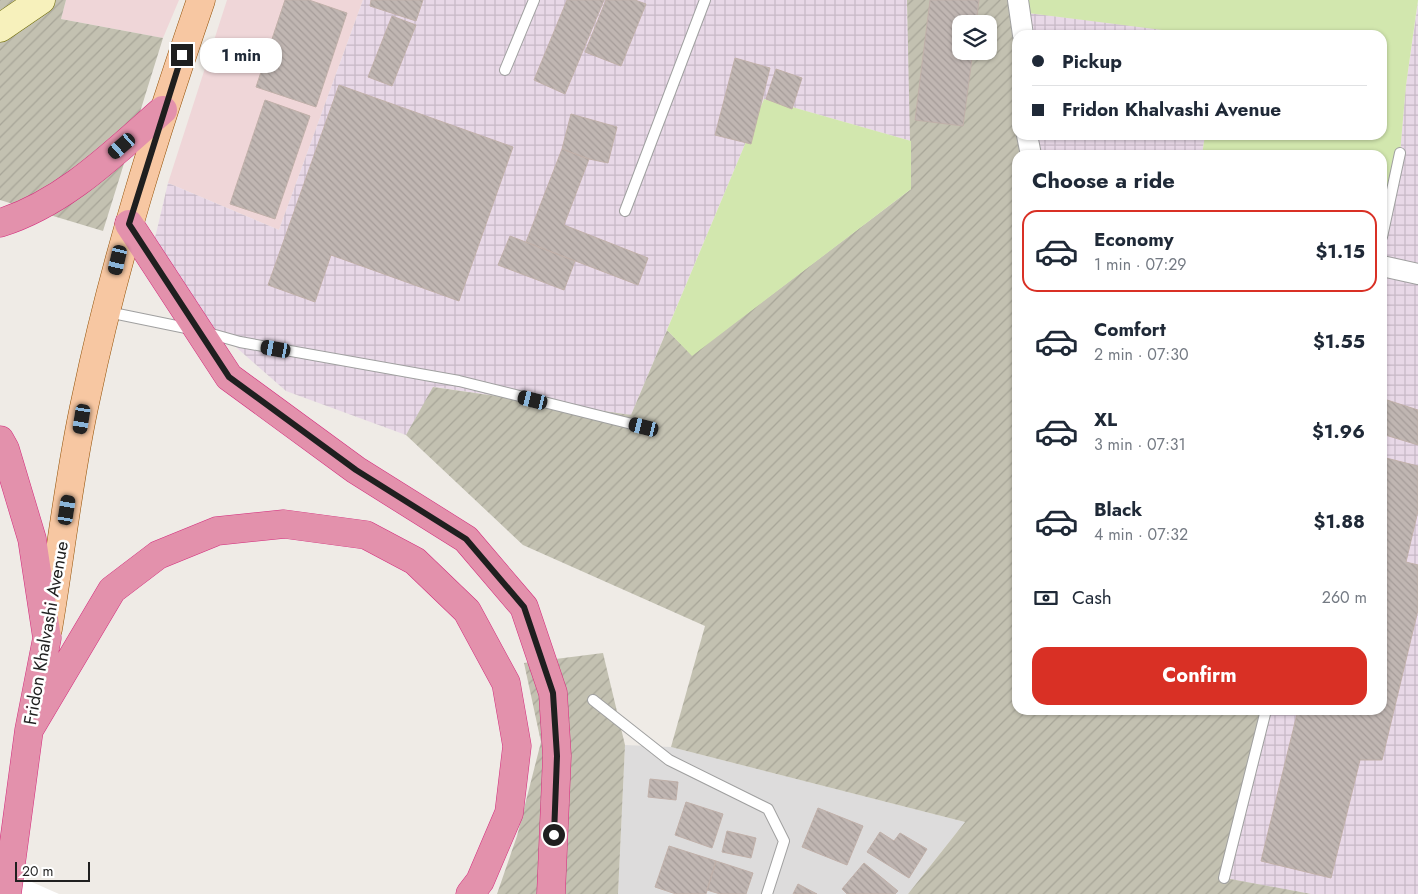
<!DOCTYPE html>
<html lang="en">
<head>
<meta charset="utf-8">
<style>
  body { margin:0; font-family:Jost,sans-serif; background:#f6f6f7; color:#1f2937; height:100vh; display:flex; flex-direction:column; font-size:19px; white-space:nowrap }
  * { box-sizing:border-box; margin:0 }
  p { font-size:16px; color:#747a83 }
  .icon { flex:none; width:28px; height:28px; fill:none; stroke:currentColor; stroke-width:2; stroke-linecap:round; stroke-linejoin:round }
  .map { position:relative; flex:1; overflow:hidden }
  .drawer { position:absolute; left:1012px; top:150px; width:375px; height:565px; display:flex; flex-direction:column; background:#fff; border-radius:15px; box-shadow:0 1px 4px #0004 }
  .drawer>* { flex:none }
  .top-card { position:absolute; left:1012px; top:30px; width:375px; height:110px; border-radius:15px; box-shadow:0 1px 4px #0004; display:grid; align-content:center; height:110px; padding:0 20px; background:#fff }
  .buttons { position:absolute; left:952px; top:15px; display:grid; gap:10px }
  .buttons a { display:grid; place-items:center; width:45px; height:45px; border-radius:10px; background:#fff; box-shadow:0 1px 4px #0004; font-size:25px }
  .scale { position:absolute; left:15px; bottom:12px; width:75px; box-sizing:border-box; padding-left:5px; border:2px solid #1f1f1f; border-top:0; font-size:14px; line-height:18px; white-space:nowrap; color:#1f1f1f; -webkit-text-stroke:4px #fff; paint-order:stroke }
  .end { position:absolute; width:22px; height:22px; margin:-11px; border:6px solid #1f1f1f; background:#fff; box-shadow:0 0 0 2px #fff }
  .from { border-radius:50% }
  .bubble { position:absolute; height:35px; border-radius:15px; background:#fff; box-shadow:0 1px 4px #0004; font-size:16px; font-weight:700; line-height:35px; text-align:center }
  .car { position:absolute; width:15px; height:30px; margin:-15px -8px; border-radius:6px; box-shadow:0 0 4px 1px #0007; background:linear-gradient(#222 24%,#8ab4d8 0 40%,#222 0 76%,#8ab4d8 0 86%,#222 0) }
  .top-card b { display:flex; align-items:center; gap:18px; height:48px; font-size:19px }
  .top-card b+b { border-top:1px solid #e0e1e3 }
  .top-card i { width:12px; height:12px; background:#1f2937 }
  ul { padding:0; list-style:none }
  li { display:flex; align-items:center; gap:15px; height:82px; margin:0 10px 8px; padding:0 10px; border:2px solid transparent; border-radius:15px }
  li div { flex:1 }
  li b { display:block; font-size:19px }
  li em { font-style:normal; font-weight:700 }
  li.current { border-color:#d93025 }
  li>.icon { width:45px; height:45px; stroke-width:1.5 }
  h2 { padding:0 20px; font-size:22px; line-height:60px }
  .pay { display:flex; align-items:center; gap:12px; height:55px; padding:0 20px; font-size:19px }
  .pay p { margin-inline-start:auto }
  .action { display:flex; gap:10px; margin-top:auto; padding:10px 20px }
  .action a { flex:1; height:58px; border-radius:15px; background:#d93025; color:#fff; font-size:20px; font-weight:700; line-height:58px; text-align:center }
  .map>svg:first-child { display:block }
  .residential { fill:#dddcdc }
  .commercial { fill:#efd6d8 }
  .industrial { fill:url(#industrial-grid) }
  .construction { fill:url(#construction-furrows); fill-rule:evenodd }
  .grass { fill:#d2e7ae }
  .pier { fill:#fff }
  .building { fill:url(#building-back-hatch); stroke:#c0b0a9 }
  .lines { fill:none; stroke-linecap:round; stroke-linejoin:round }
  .lane-casing { stroke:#a0a0a0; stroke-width:12 }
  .street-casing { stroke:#a0a0a0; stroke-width:22 }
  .secondary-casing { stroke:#726f0a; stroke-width:29 }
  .primary-casing { stroke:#935107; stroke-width:29 }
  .highway-casing { stroke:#d32d7d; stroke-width:29 }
  .lane { stroke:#fff; stroke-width:10 }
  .street { stroke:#fff; stroke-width:20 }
  .secondary { stroke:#f7f1bc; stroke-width:28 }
  .primary { stroke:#f7c7a2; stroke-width:28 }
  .highway { stroke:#e391ac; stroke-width:28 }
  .route { stroke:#1f1f1f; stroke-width:6 }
  .labels { text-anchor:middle; stroke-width:5; stroke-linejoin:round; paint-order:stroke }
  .street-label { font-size:18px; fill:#1f1f1f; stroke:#fff }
</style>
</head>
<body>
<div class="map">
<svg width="1418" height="894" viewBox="0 0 1418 894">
  <defs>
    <pattern id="industrial-grid" width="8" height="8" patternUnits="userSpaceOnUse" patternTransform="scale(1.25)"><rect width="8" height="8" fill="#e8d8e7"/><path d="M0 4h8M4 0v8" fill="none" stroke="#c7b9c6"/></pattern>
    <pattern id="construction-furrows" width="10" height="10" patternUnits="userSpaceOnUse" patternTransform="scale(1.25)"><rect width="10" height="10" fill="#c3c1b1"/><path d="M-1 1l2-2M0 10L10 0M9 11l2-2" fill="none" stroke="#a7a598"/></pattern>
    <pattern id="building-back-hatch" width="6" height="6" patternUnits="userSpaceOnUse" patternTransform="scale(1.25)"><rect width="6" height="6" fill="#c0b6b2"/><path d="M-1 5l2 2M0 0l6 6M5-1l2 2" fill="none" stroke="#a59c99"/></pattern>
  </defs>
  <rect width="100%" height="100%" fill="#efebe6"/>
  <path class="residential" d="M625,745L671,747L965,822L908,894H618Z"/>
  <path class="commercial" d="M66,0H179L163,38L61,19Z
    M227,0H363L279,230L168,183Z"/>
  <path class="industrial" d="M363,0H907L911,141L764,99L631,415L434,387L406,435L286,391L204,319L155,238L168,183L279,230Z
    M1418,3V894H1311L1224,878L1266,710H1382V237L1400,153L1406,85Z
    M1020,12L1202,34V35H1023Z
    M1027,135H1205L1202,155H1031Z"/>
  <path class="construction" d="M0,0H66L61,19L163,38L103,231L0,200Z
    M907,0H1018V135L1031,155H1018V710H1266L1225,878L1311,894H908L965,822L671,747L705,626L523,545L406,435L433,387L631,415L667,330L692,355L911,189ZM961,24H989V51H961Z
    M603,653L625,745L618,894H497L517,836L541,742L524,663Z"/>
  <path class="grass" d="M1018,0H1418L1406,85L1400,153L1383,237L1382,155H1202L1205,135H1382V35H1202L1020,12Z
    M764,99L911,141V189L692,356L667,330Z"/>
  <path class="pier" d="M0,868L59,894H0Z"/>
  <path class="building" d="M285,0H309L347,13L316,107L256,87Z
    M371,0H423L416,21L370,6Z
    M567,0H604L565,94L534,80Z
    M606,0H635L646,4L621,66L585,52Z
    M930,0H979L976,24H961V51H973L963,126L915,120Z
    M392,16L416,25L392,86L368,77Z
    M735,58L770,68L751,144L715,135Z
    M776,69L802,78L792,109L766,99Z
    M339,85L513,147L459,301L331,255L315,302L268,285Z
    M265,100L310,116L275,219L230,204Z
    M571,114L617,127L608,163L589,159L562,149Z
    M562,149L589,159L564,225L648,258L638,285L526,242Z
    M510,236L575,261L564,290L498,265Z
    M1384,399L1418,410V445L1382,434Z
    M1382,457L1418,466V511L1406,562L1418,565V610L1382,760H1360L1331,878L1261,861L1298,710H1382Z
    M650,779L678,782L676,800L648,797Z
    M686,802L723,814L712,848L675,835Z
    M818,808L863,826L847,865L802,847Z
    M727,831L756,838L751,858L722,852Z
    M880,832L894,841L900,833L927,849L909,878L867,852Z
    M669,846L716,861L706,894H676L655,887Z
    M716,861L753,873L746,894H720L707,890Z
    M864,863L898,891L895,894H847L842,889Z
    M798,884L817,894H793Z"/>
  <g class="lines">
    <g class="lane-casing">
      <path id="lane" d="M505,70L534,0
        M625,211L705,0
        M1382,237L1400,153
        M108,312L191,329
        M208,333L240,342L459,381L644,427
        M593,700L669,760L768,809L784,841L767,894
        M1224,878L1266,710"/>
    </g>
    <g class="street-casing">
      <path id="street" d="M1018,0L1023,35
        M1027,135L1031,155
        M1382,266L1418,274"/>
    </g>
    <g class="secondary-casing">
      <path id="secondary" d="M0,28L41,0"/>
    </g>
    <g class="primary-casing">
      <path id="primary" d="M48,629C61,553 69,474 86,398C114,263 156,131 201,0"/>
    </g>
    <g class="highway-casing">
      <path id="highway" d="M0,223C64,203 113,154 163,110
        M129,224L229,377L356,470L466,539L524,607L553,693L557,756L551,894
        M0,440L5,449L32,539L47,638L29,730L7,894
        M29,730L112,590L158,555L217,531L284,524L366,535L415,561L467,611L506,683L517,746L509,813L480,881L470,894"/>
    </g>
    <use href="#lane" class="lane"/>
    <use href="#street" class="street"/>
    <use href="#secondary" class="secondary"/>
    <use href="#primary" class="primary"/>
    <use href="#highway" class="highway"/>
  </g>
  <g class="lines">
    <path class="route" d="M182,55L129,224L229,377L356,470L466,539L524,607L553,693L557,756L554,835"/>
  </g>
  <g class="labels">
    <g class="street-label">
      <text transform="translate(46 633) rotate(-80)" y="6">Fridon Khalvashi Avenue</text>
    </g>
  </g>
</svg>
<div class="buttons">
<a><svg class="icon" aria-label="layers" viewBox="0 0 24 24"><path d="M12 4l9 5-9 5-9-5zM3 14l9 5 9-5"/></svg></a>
</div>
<div class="scale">20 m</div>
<i class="end from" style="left:554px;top:835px"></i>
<i class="end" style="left:182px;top:55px"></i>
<div class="bubble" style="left:200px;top:38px;width:82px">1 min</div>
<i class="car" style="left:122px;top:146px;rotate:229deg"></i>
<i class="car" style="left:118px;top:260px;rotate:193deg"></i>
<i class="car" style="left:276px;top:349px;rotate:280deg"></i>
<i class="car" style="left:533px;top:400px;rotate:284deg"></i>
<i class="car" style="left:82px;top:419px;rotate:189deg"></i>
<i class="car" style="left:644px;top:427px;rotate:284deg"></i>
<i class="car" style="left:67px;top:510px;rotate:9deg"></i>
<div class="top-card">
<b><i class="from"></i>Pickup</b>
<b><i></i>Fridon Khalvashi Avenue</b>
</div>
<section class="drawer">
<h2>Choose a ride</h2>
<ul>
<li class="current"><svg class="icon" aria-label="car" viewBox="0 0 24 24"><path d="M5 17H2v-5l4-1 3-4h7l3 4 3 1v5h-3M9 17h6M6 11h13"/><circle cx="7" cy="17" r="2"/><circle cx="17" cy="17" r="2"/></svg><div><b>Economy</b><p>1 min · 07:29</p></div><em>$1.15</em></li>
<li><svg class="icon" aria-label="car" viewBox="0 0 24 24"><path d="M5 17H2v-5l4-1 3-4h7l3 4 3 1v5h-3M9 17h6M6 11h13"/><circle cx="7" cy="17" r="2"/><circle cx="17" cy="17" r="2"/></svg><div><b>Comfort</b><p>2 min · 07:30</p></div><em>$1.55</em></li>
<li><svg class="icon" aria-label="car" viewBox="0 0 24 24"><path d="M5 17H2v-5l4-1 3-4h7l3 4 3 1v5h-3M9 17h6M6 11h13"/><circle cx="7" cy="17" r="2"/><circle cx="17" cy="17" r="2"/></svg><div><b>XL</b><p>3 min · 07:31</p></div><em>$1.96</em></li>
<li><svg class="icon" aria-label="car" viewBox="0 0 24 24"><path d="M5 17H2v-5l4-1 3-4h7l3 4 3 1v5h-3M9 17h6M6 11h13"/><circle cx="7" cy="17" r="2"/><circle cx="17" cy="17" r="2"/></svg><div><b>Black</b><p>4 min · 07:32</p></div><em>$1.88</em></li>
</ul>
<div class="pay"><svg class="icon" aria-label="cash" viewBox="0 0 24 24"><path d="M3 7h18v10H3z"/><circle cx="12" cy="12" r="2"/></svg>Cash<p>260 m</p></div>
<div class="action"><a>Confirm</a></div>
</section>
</div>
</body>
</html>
